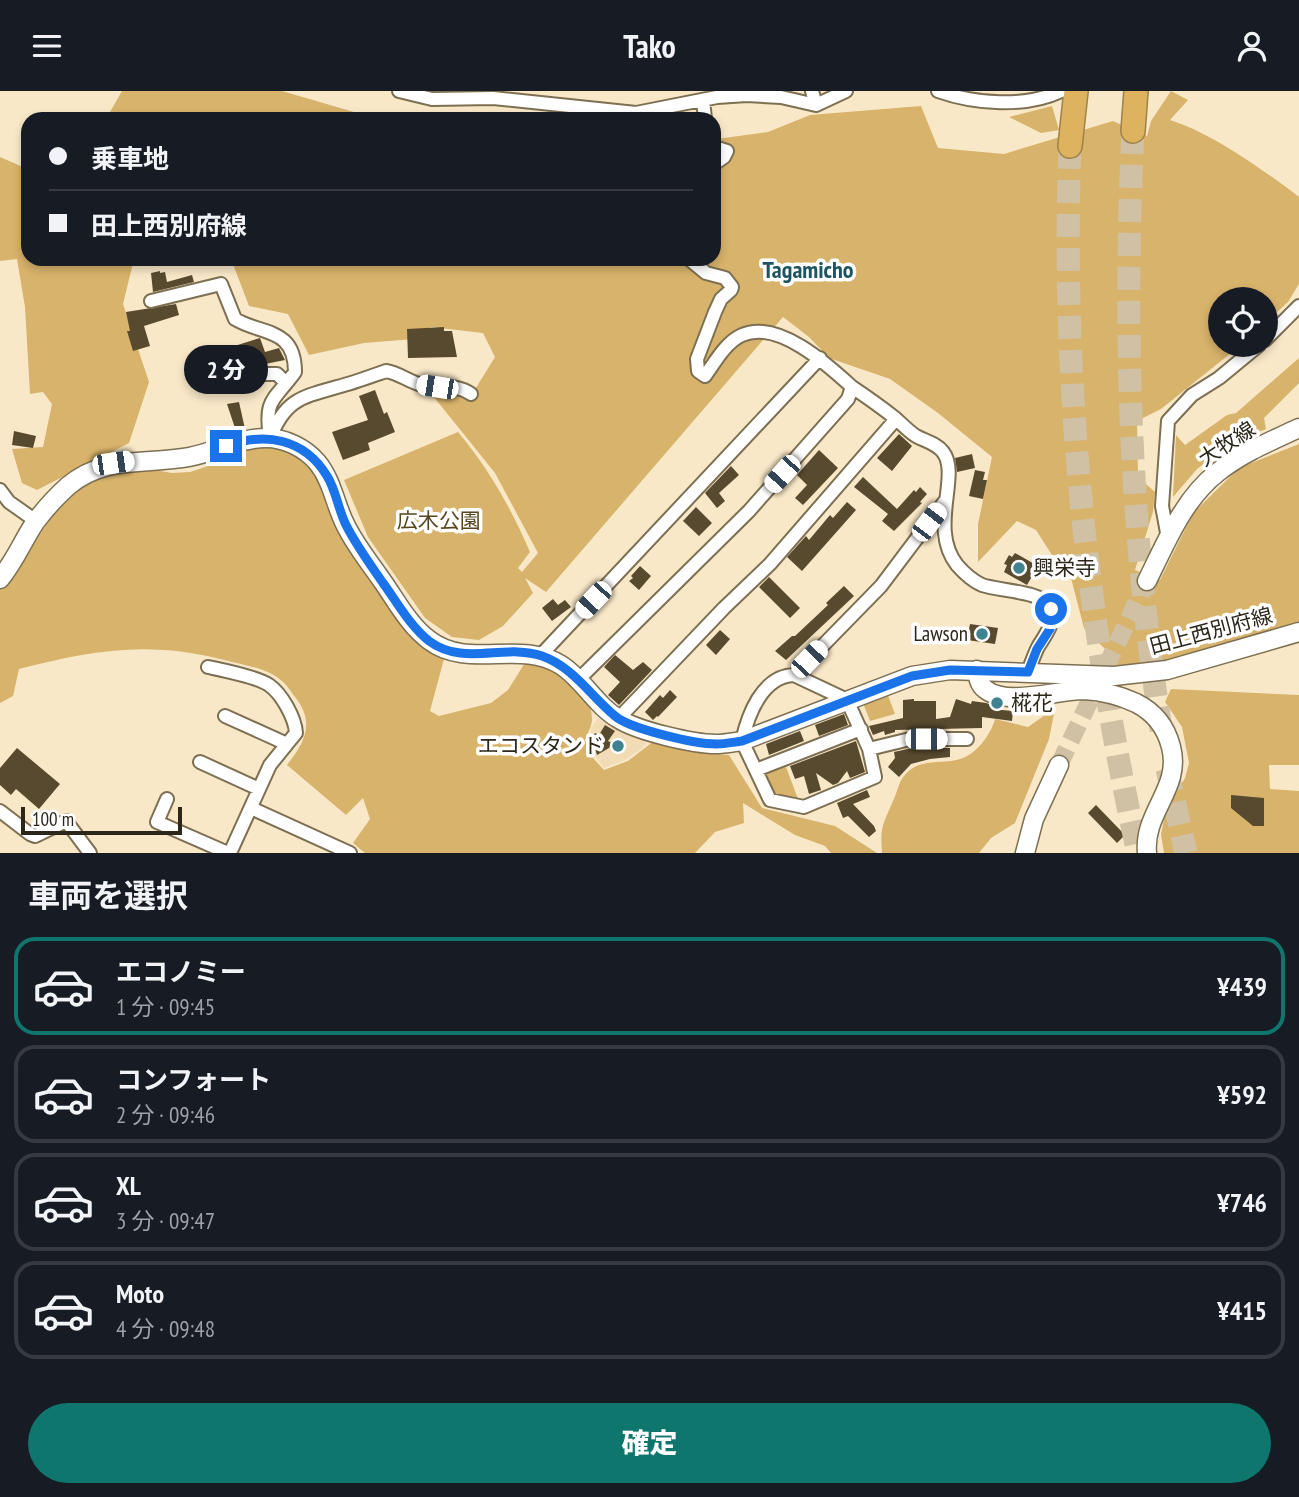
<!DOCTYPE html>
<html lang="ja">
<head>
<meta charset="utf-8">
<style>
  body { margin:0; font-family:"PT Sans Narrow","Noto Sans JP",sans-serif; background:#20242c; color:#f1f3f6; height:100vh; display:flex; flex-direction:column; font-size:26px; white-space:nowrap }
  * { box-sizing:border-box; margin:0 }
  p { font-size:23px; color:#9ea1a6 }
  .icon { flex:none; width:38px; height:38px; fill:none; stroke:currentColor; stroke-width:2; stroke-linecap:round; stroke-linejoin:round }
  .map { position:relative; height:762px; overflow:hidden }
  .panel { display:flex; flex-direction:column; background:#171b24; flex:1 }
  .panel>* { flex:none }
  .hud { position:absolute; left:21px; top:21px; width:700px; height:154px; border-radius:21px; box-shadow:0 4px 10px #0003; display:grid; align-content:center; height:154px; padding:0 28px; background:#171b24 }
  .buttons { position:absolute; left:1208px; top:196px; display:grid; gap:14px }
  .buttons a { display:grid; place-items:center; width:70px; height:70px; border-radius:50%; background:#171b24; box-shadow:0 4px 10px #0003; font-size:35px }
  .scale { position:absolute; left:21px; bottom:18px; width:161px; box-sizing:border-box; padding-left:7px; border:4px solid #2d271b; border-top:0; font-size:19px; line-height:24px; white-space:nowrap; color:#2d271b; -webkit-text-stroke:5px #fff; paint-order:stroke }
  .end { position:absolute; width:32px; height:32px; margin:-16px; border:9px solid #1a73e8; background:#fff; box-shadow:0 0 0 4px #fff }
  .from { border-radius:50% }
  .bubble { position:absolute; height:49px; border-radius:24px; background:#171b24; box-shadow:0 4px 10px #0003; font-size:23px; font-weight:800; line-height:49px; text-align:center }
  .car { position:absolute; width:21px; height:42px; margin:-21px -10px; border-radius:9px; box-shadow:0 0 5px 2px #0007; background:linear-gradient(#fff 24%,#345 0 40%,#fff 0 76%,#345 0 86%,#fff 0) }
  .hud b { display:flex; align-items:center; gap:24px; height:66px; font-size:26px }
  .hud b+b { border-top:2px solid #363941 }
  .hud i { width:18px; height:18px; background:#f1f3f6 }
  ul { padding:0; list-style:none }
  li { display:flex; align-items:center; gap:21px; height:98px; margin:0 14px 10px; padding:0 14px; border:4px solid #363941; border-radius:21px }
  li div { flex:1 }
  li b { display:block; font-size:26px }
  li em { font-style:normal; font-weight:800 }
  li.on { border-color:#0f766e }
  li>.icon { width:63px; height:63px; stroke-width:1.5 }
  h2 { padding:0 28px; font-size:32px; line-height:84px }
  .primary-button { display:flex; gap:14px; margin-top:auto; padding:14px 28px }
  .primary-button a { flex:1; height:80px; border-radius:42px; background:#0f766e; color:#fff; font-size:28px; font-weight:800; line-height:80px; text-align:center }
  header { display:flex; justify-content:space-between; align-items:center; height:91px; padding:0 28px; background:#171b24; font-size:32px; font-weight:800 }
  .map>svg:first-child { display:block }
  .built { fill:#f1dcb6 }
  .green { fill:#d8b36b }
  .building { fill:#584a2f }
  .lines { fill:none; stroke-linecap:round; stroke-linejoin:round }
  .secondary-tunnel { stroke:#d0c1a5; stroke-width:18; stroke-dasharray:18 9; stroke-linecap:butt }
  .highway-tunnel { stroke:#d0c1a5; stroke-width:23; stroke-dasharray:23 11; stroke-linecap:butt }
  .street-casing { stroke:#7d6f52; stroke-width:16 }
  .secondary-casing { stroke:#7d6f52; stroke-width:21 }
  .highway-casing { stroke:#9f8248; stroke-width:26 }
  .street { stroke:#fff; stroke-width:12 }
  .secondary { stroke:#fff; stroke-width:18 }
  .highway { stroke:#ddb360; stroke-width:23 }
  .route { stroke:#1a73e8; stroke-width:9 }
  .poi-dot { fill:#3f8391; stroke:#fff; stroke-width:2.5 }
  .labels { text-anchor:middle; stroke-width:7; stroke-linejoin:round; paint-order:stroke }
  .street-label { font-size:21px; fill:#2d271b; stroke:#fff }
  .park-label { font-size:21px; fill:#59461f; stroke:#fff }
  .poi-label { font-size:21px; fill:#2d271b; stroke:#fff; text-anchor:start }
  .quarter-label { font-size:24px; font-weight:bold; fill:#1c545f; stroke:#fff }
</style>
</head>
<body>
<header><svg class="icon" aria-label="menu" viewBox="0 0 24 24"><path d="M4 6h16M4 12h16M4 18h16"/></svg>Tako<svg class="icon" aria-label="person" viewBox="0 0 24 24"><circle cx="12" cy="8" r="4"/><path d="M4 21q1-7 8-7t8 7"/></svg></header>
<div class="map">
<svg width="1299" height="762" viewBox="0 0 1299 762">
  <rect width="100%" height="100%" fill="#f9e8c8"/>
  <path class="built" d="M598,627L620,640L649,647L642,658L625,669L604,677L596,666L591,651V637Z"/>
  <path class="green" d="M122,0H282L354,21L362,28H106Z
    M1171,0L1188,9L1170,29C1210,41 1265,80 1299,106V193L1288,211L1265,232V208H1220V254H1241L1161,318L1137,330L1138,386L1155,401L1153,421L1135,479L1160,489L1193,422L1239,377L1299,353V533L1162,574L1119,578L1107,560L1084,537L1065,464H1052L1036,439L1017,430L978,471V433L992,366L938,322L890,288L829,267L809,246L783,226L546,501L525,487L533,502L503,535L479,549L452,546L425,527L368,446L344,389L458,341C489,378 511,417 530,461L518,477L522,481L538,462L495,382L425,295L474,300L495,266L483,242L431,236L414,248L364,252L309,264L288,223L249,215L231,168H714V43L717,48L768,41L810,24L921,15L938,57L1004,63L1113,30L1147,45L1151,30Z
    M1052,15L1059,39L1041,42L1009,26Z
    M0,66L23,76L28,75V168H134L123,213L149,291L129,352L37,399L22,392L12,358L43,356L52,313L43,301L30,303L25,216L17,168L0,170Z
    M1299,267V292L1264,327L1266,338L1251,344L1245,343L1233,345L1209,360L1212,367L1197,378L1173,406L1176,344L1185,354L1227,324L1236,322Z
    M250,354C325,355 312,390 339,442C348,460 364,478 376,495C390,515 402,538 420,555C427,561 436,564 444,568L430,620L439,625L491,612L508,599L526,570C552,579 592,593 592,628C592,635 587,643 585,649L593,667L604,679L628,670L654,650L705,662L729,664L762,717L835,735L877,762H831L825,755L795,744L743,712L744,732L715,741L695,762H365L353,752L370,728L363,707L346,724L287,674C304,652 316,632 295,606C291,601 287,594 282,590C268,578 249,575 232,571C209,565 186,560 163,559C117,555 64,566 19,578L13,605L0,612V499L20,475L50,428L74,400L93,388L110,382L149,378L172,382L190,381L226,369Z
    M1171,598L1299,604V674H1269L1270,698L1299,700V762H1164L1161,743L1166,719L1185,687L1189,672L1182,636L1165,611Z
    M887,602L895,623L870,630L863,612Z
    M1055,617L1049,648L1015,732L991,747L979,762H882C880,735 883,734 893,710C897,702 899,690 904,685C919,666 940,674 960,668C976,664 991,643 995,628L1028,636Z
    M786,676L798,708L773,703L764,682Z"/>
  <path class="building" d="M160,180V182L165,181L167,191L192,184L194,191L153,201L151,182Z
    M176,213L179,224L144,235L150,255L133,260L127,240H130L126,221Z
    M444,236V240H452L457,266L408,267L407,238Z
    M260,247L265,261L279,257L285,269L236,279L235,274L218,280L219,283L204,287L199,266Z
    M375,299L384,323L387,321L395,341L368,352L370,359L343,369L332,341L368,329L359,305Z
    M239,311L245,338L236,340L227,313Z
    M14,340L36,345L33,357L12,354Z
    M899,343L912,355L892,380L877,367Z
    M819,359L838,377L803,414L795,407L807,394L797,384Z
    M972,363L975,377L957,381L955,367Z
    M731,375L739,384L719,402L725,410L717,417L705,402Z
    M975,379L985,381L983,389H987L983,408L969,405Z
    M863,386L897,418L914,399L916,401L920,396L927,403L920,411L922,412L894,440L882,430L888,423L854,396Z
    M847,411L856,419L802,480L787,466L806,445L809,449L830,424L833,427Z
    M696,416L712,432L699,445L683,430Z
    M1015,462L1038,475L1027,494L1004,481L1007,474L1004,473L1009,464L1012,466Z
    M640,475L651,485L639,499L629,490L633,487L631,485Z
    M769,486L800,517L790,527L759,496Z
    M844,495L854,505L786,569L775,560L792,545H795L828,514L826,512Z
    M553,508L558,514L565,509L571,516L552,530L542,517Z
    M970,533L998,537L995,553L967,549Z
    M720,539L730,548L716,564L706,554Z
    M615,564L633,579L643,571L652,579L619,614L608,604L620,591L604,576Z
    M670,599L677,606L658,626L657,625L653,629L645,621L660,604L663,607Z
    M914,608V610H936V628L950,626L956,608L971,613L972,610L986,612L992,614L991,618L1013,620L1012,630L982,626V637L895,639V641L885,644L884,640L873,644L869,635L903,627V609Z
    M844,623L848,634L819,645L815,634Z
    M605,634L615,640L608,650L612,652L609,657L597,664L592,647L595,642L599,644Z
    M800,640L804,650L769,664L766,653Z
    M856,650L865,681L850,687L847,680L838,692L833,694L816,682L821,699L809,703L804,685L795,688L790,675Z
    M17,657L60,693L39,718L16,698L11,704L0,694V677Z
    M912,657H950V666L930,668L911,673L899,686L888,676L895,667L894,661Z
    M867,699L870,706L853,713L874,735L876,740L869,746L848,725L843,727L837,712Z
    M1231,704L1264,707V735H1253L1231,717Z
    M1096,714L1125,744L1117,752L1088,722Z"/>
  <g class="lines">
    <path class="secondary-tunnel" d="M1059,674L1147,490"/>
    <path class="highway-tunnel" d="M1133,40C1123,241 1130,445 1162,644
      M1070,55C1061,291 1086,531 1138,762
      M1167,678L1186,762"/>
    <g class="street-casing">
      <path id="street" d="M399,0L432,8L493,7L636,22L717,6L747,4L781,6L816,14L846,0
        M812,0L816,14
        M938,0C975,13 1025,17 1061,0
        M703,9L705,28
        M714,56L727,60L724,66L714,73
        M689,168L706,182L725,187L732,196L731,199L721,208L715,221L697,268L698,280L705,285C715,271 726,251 742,244C778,228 828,274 852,296
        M151,210L221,193L235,228C261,244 295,236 295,281C274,310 264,307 270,347
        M1265,249L1299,215
        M207,295L257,283H277L286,292
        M270,347C285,309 301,306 337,296C353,292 369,286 386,280C399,282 409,291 422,294C439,298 456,292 471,303
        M0,399L9,411L36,430
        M1168,447L1162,415L1168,330L1192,304L1219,287L1259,254
        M540,565L820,267
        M208,576C222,579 258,586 269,594C282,603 295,627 296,642L287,653
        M794,584L881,495L945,410
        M579,588L749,420L848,308L852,296C867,306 881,316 895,327C902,333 908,340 916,345C925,350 936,352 943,361C961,384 928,437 957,474C964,482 973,490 982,494C999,500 1044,500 1051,517C1056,532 1045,544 1038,556C1034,564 1031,573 1028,581
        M225,625L287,653L270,674L230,762
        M618,628L724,517L770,473L896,328
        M869,658L875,686L804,716L770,709L742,650C748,624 762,585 794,584L847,609L869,658L910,648H967
        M200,671L259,698
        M756,679L861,638
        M167,708L157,731L228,762
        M251,717L350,762
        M0,720L30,743L35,745L66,730L90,762"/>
    </g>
    <g class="secondary-casing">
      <path id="secondary" d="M0,488C15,470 23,449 36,430C45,418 57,405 68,395C105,364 146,374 189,366C216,361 239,347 266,347C285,347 305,357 317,371C332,389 335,413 345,433C355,454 370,472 383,491C397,511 409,534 429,549C468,579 519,548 561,574C583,588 596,615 619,628C638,640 693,653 716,653C724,653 734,651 742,650L912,585L950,579L1114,585L1167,579L1299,541
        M1147,490C1166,452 1183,408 1218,381C1242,362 1271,350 1299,337
        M977,579C978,586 979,594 985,598C1006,616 1057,599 1084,599C1102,600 1119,604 1136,612C1154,621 1166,636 1171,656C1182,697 1143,721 1147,762
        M1025,762L1034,728L1059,674"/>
    </g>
    <g class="highway-casing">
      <path id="highway" d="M1133,40L1136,0
        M1070,55L1076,0"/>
    </g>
    <use href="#street" class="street"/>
    <use href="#secondary" class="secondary"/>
    <use href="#highway" class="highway"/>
  </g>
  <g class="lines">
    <path class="route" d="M226,355C265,341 304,347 327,385C336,399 338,418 346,434C356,454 370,473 383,492C397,511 410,535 429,550C464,576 504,552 542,565C573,576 590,604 615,625C630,638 695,653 716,653C725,653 734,651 742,650L912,585L950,579L1028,581L1037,558L1050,538L1051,518"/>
  </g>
  <g class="poi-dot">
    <circle cx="1019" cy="477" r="7"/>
    <circle cx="982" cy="543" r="7"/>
    <circle cx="997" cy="612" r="7"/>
    <circle cx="618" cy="655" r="7"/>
  </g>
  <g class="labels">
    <g class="street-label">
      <text transform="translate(1227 353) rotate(-33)" y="7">大牧線</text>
      <text transform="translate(1211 540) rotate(-15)" y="7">田上西別府線</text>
    </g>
    <g class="park-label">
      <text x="439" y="437">広木公園</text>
    </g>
    <g class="poi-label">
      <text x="1033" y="484">興栄寺</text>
      <text x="968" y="550" text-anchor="end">Lawson</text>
      <text x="1011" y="619">椛花</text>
      <text x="604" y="662" text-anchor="end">エコスタンド</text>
    </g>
    <g class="quarter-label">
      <text x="808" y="187">Tagamicho</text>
    </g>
  </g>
</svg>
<div class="buttons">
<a><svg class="icon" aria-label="locate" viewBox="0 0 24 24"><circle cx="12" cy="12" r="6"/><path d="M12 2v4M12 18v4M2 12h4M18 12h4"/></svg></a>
</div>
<div class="scale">100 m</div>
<i class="end from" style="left:1051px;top:518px"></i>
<i class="end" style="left:226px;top:355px"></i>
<div class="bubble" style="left:184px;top:254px;width:84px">2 分</div>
<i class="car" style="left:437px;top:296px;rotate:279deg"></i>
<i class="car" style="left:113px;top:372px;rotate:82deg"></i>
<i class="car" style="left:782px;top:383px;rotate:222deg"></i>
<i class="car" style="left:929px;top:431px;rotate:37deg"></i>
<i class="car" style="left:593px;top:509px;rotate:223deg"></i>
<i class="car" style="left:809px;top:568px;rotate:44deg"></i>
<i class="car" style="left:926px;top:648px;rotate:90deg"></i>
<div class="hud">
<b><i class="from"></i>乗車地</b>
<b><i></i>田上西別府線</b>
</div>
</div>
<section class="panel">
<h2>車両を選択</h2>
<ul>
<li class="on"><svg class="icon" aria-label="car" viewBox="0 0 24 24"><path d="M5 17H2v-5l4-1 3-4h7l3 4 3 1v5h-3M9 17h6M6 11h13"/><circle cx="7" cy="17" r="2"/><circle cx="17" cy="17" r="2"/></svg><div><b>エコノミー</b><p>1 分 · 09:45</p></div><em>¥439</em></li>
<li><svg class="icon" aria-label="car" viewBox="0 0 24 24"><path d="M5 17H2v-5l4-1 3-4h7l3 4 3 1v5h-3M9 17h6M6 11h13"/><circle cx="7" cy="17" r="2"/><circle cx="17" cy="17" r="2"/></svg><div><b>コンフォート</b><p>2 分 · 09:46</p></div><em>¥592</em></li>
<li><svg class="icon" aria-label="car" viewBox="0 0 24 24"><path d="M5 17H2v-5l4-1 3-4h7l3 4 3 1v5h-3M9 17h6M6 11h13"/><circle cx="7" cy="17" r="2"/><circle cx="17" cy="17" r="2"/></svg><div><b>XL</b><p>3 分 · 09:47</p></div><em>¥746</em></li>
<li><svg class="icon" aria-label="car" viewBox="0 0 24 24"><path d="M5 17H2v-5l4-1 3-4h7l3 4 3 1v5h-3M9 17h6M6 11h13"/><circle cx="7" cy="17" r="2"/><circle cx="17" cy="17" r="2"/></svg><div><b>Moto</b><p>4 分 · 09:48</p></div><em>¥415</em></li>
</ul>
<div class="primary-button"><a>確定</a></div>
</section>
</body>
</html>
